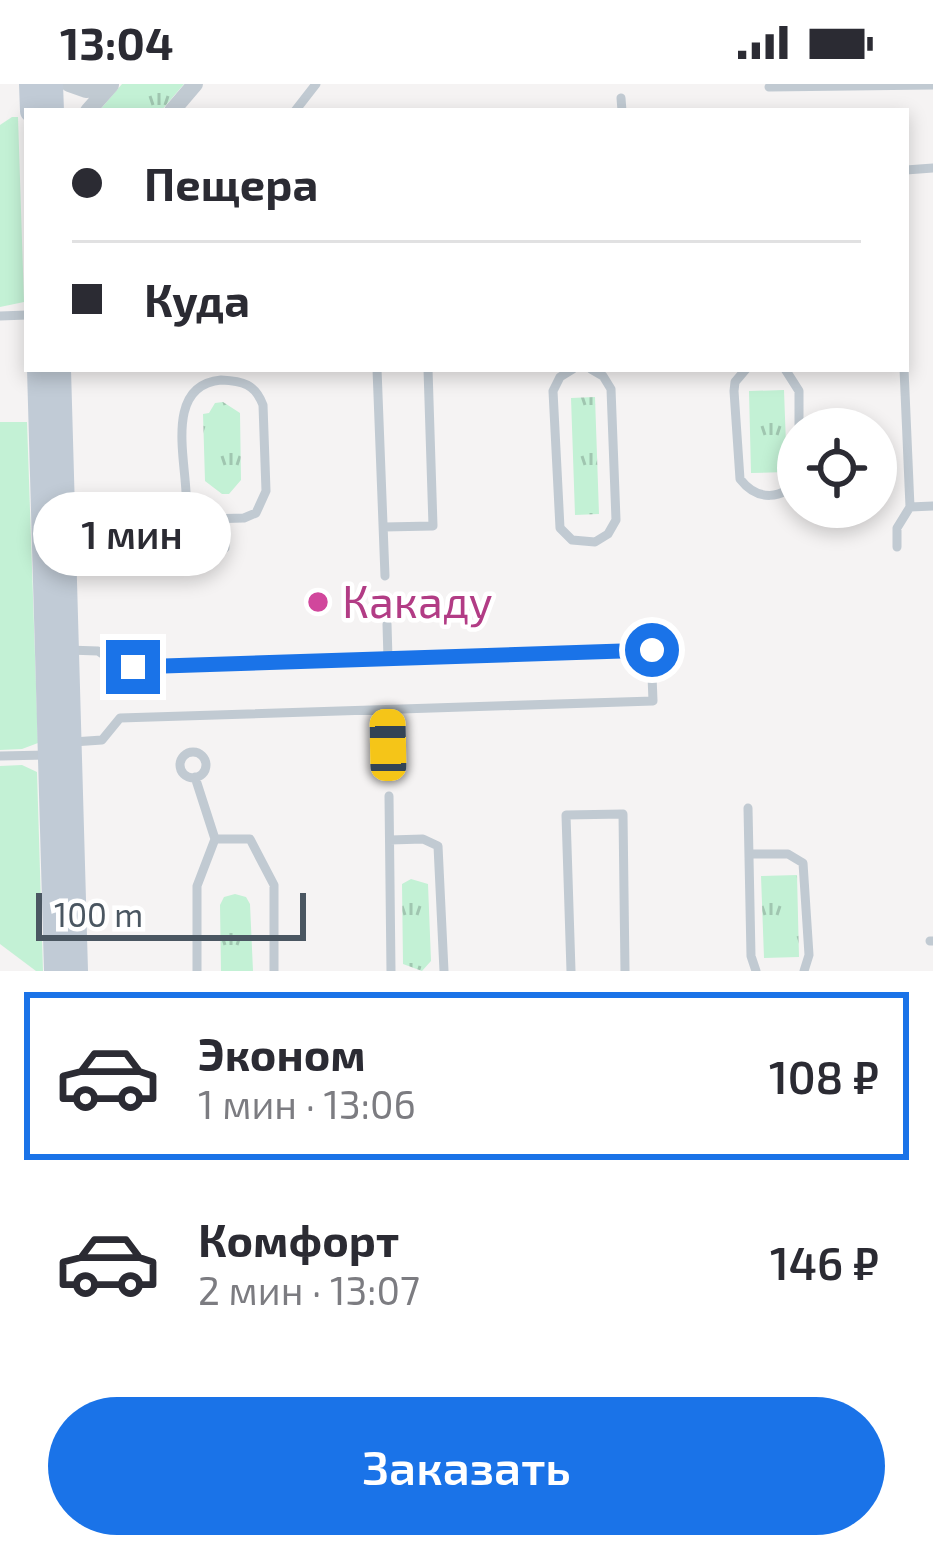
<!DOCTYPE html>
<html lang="ru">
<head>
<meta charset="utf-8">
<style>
  body { margin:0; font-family:"Exo 2",sans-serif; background:#f2f2f3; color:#2b2b33; height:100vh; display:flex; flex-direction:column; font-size:45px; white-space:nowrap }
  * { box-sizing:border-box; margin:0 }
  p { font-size:39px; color:#7c7c81 }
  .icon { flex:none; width:66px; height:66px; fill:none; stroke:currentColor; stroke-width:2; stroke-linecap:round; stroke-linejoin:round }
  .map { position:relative; height:887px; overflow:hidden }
  .sheet { display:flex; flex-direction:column; background:#fff; flex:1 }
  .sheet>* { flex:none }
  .guide { position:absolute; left:24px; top:24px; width:885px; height:264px; border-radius:0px; box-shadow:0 6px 18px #0003; display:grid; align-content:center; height:264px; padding:0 48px; background:#fff }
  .buttons { position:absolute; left:777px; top:324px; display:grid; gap:24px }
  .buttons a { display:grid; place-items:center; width:120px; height:120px; border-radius:50%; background:#fff; box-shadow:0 6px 18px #0003; font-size:60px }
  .scale { position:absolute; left:36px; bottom:30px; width:270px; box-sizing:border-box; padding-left:12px; border:6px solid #4a5661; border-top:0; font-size:33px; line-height:42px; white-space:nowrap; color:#4a5661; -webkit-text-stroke:9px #fff; paint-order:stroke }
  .end { position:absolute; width:54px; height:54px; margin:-27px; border:15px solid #1a73e8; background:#fff; box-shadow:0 0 0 6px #fff }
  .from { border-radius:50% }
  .bubble { position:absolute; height:84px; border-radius:42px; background:#fff; box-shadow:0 6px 18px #0003; font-size:39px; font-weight:600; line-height:84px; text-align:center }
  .car { position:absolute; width:36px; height:72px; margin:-36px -18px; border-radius:15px; box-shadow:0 0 9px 3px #0007; background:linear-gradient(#f5c518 24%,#345 0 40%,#f5c518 0 76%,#345 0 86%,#f5c518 0) }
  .guide b { display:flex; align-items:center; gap:42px; height:114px; font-size:45px }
  .guide b+b { border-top:3px solid #e1e1e2 }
  .guide i { width:30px; height:30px; background:#2b2b33 }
  ul { padding:21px 0 0; list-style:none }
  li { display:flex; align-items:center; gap:36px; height:168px; margin:0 24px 18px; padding:0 24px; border:6px solid transparent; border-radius:0px }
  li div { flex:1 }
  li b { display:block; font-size:45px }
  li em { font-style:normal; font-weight:600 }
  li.active { border-color:#1a73e8 }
  li>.icon { width:108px; height:108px; stroke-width:1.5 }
  .primary-button { display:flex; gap:24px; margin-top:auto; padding:24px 48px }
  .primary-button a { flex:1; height:138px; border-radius:72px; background:#1a73e8; color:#fff; font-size:48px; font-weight:600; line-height:138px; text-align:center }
  .status { display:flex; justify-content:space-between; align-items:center; height:84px; padding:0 60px; background:#fff; direction:ltr }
  .status svg { height:33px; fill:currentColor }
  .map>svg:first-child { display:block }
  .grass { fill:#c3f1d5 }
  .park { fill:url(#park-tufts) }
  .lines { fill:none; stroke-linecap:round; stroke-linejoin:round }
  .lane { stroke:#c1cad2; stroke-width:9 }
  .street { stroke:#c1cad2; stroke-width:16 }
  .secondary { stroke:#c1cbd6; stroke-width:24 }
  .route { stroke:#1a73e8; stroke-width:15 }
  .hotel-dot { fill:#d1479c; stroke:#fff; stroke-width:4.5 }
  .labels { text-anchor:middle; stroke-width:9; stroke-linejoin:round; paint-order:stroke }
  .hotel-label { font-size:45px; fill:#b23c85; stroke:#fff; text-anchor:start }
</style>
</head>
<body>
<div class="status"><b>13:04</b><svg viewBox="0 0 49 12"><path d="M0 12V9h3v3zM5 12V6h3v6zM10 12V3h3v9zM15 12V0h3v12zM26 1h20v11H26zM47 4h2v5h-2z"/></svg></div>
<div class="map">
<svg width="933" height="887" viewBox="0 0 933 887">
  <defs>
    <pattern id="park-tufts" width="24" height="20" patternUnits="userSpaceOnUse" patternTransform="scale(3)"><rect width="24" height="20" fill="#c3f1d5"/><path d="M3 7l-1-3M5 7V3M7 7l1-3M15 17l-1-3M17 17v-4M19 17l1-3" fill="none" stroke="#a0c6b0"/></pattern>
  </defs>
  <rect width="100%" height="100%" fill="#f5f3f3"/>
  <path class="grass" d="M12,33H18L24,218L0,223V41Z
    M0,338H27L38,659L22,665L0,666Z
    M22,681L37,688L43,887H36L0,860V682Z"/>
  <path class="park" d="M122,0H184L161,27H99Z
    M784,306L787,388L751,389L749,307Z
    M595,313L599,430L575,431L571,314Z
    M223,318L240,329L241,396L229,410H222L205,397L203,330L209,329L215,319Z
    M797,791L799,873L764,874L761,792Z
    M411,795L428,800L431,877L422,887L403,880L402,800Z
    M235,810L246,813L250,820L253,887H221L220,821L224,813Z"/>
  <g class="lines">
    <path class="lane" d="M769,3L933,1
      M621,14L622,27
      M295,27L316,0
      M906,86L933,84
      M0,232L27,231
      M377,285L385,492
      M573,285L560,293L553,307L560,444L572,456L595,458L608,450L616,436L611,305L603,292L591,285
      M746,285L735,298L734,307L740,395C757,417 783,417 798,394
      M785,285L799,307V345
      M221,296C243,297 255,300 263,321L266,407L256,429L244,434L207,435L189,420L186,408C184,368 167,301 221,296Z
      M910,423L933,422
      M224,435L225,464
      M384,443L433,442L428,285
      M897,463V444L910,423L904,285
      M387,540L388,575
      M68,566L98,567L124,584L651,566L653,617L120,634L102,656L73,658
      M388,626L389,661
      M180 681a13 13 0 1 1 26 0a13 13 0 1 1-26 0Z
      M0,672L47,671
      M195,693L215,755L197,802V887
      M389,712L391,887
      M748,724L751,872L756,887
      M215,755H250L274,801V887
      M390,756L423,755L438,762L444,887
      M749,770H788L803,779L809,871L804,887
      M930,857H933
      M571,887L566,731L623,730L625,887"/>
    <path class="street" d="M69,0L86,6L109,3
      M88,27L111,1
      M172,27L195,0"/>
    <path class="secondary" d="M31,0L32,27
      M51,0L52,27
      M39,285L56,887
      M59,285L76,887"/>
  </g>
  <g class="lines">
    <path class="route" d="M133,583L652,566"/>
  </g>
  <circle class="hotel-dot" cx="318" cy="518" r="12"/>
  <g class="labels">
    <g class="hotel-label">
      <text x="342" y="534">Какаду</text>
    </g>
  </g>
</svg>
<div class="buttons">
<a><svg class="icon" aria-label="locate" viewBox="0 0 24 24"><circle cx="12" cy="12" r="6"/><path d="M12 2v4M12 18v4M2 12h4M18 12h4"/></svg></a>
</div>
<div class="scale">100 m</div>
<i class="end from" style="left:652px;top:566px"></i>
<i class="end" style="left:133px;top:583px"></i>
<div class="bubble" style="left:33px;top:408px;width:198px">1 мин</div>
<i class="car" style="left:388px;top:661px;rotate:359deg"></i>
<div class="guide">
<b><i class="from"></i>Пещера</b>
<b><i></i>Куда</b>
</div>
</div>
<section class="sheet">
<ul>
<li class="active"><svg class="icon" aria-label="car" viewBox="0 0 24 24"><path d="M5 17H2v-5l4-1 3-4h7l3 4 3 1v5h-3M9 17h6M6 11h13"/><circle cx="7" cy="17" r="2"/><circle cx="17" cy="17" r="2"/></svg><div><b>Эконом</b><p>1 мин · 13:06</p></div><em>108 ₽</em></li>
<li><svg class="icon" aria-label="car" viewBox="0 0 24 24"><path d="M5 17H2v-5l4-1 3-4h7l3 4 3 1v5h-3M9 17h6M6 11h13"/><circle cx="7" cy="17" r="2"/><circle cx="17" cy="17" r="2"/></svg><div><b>Комфорт</b><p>2 мин · 13:07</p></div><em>146 ₽</em></li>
</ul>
<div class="primary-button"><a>Заказать</a></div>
</section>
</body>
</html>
